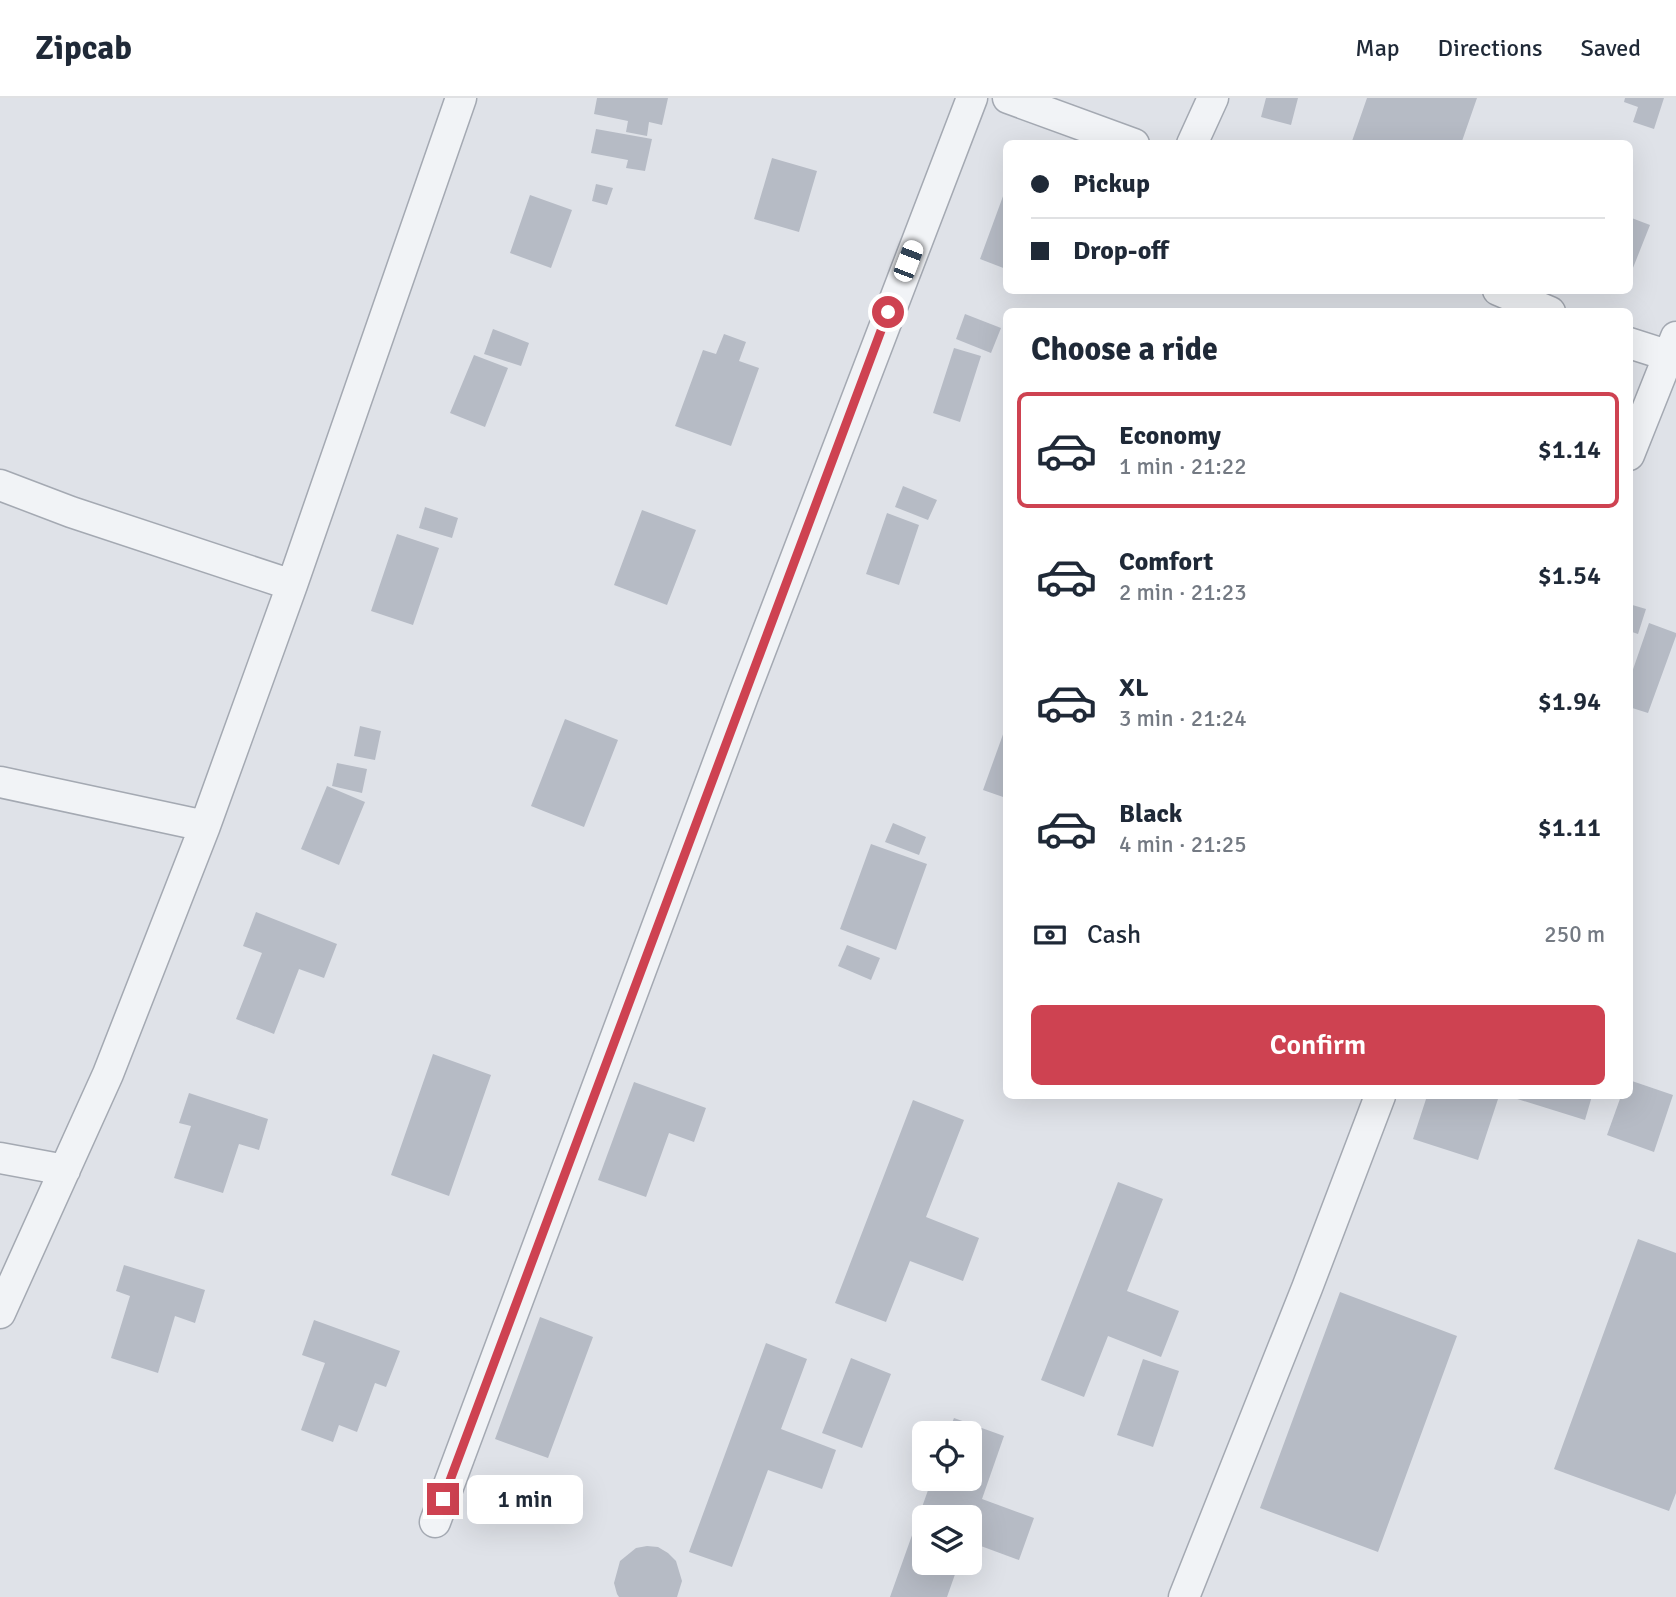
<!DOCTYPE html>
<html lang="en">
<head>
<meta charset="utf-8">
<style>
  body { margin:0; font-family:Signika,sans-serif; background:#f2f2f3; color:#1f2937; height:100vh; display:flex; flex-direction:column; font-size:26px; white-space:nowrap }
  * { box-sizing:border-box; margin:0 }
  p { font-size:23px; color:#747a83 }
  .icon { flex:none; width:38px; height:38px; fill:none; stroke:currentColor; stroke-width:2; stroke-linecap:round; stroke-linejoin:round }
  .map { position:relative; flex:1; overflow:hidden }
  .sheet { position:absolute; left:1003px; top:210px; width:630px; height:791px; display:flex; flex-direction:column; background:#fff; border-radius:10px; box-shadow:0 7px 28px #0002 }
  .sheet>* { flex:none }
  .top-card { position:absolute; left:1003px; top:42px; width:630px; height:154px; border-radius:10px; box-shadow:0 7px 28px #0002; display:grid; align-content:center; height:154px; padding:0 28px; background:#fff }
  .controls { position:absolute; left:912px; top:1323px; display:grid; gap:14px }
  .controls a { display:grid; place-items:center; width:70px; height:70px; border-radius:10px; background:#fff; box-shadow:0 7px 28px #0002; font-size:35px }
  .end { position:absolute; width:32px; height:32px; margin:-16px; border:9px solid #ce4251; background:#fff; box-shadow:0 0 0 4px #fff }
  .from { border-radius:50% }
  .bubble { position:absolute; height:49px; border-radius:10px; background:#fff; box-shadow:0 7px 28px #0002; font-size:23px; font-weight:600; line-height:49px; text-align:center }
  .car { position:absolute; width:21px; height:42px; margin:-21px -10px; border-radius:9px; box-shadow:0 0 5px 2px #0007; background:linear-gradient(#fff 24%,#345 0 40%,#fff 0 76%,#345 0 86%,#fff 0) }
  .top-card b { display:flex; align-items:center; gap:24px; height:66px; font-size:26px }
  .top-card b+b { border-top:2px solid #e0e1e3 }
  .top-card i { width:18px; height:18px; background:#1f2937 }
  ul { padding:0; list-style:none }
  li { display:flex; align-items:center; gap:21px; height:116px; margin:0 14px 10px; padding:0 14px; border:4px solid transparent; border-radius:10px }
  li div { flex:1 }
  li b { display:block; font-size:26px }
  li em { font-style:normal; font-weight:600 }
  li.active { border-color:#ce4251 }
  li>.icon { width:63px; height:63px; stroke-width:1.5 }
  h2 { padding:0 28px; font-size:32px; line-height:84px }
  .pay { display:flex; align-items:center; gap:18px; height:77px; padding:0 28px; font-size:26px }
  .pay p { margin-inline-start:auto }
  .button { display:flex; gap:14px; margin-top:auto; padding:14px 28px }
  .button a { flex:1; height:80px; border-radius:10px; background:#ce4251; color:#fff; font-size:28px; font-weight:600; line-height:80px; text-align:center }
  header { display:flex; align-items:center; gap:42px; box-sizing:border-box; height:98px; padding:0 35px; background:#fff; border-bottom:2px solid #e0e1e3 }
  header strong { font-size:33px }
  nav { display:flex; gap:38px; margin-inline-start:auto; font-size:24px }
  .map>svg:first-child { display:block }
  .building { fill:#b6bbc5 }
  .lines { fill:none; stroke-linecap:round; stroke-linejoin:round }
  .street-casing { stroke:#a4a9b2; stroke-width:33 }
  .street { stroke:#f1f3f6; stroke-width:30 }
  .route { stroke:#ce4251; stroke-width:9 }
</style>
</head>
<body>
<header>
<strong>Zipcab</strong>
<nav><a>Map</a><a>Directions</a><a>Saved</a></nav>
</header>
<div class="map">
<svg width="1676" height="1499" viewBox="0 0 1676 1499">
  <rect width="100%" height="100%" fill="#dfe2e8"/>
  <path class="building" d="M597,0H668L662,27L649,24L647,38L626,34L628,23L594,16Z
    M1266,0H1298L1291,27L1261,19Z
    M1367,0H1477L1461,46H1351Z
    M1625,0H1664L1654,31L1633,24L1638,9L1624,4Z
    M596,31L652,41L645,73L626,70L628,62L591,55Z
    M772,60L817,73L799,134L754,121Z
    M596,86L613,90L607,107L592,103Z
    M1006,90V171L980,161Z
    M530,97L572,112L551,170L510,155Z
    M1629,119L1650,127L1629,180Z
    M965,216L1001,230L991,255L956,241Z
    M493,231L529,245L521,268L484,256Z
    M724,236L746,244L739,263L759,270L731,348L675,328L703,252L716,256Z
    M954,250L981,258L960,324L933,315Z
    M474,257L508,270L485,329L450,315Z
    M903,388L937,402L928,422L895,409Z
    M425,409L458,420L452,440L419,430Z
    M642,412L696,432L667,507L614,487Z
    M887,415L919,427L899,487L866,476Z
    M397,436L439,450L413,527L371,513Z
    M1629,506L1646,511L1638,536L1629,533Z
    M1649,525L1676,535V538L1648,615L1629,609V583Z
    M565,621L618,642L584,729L531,708Z
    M360,628L381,633L375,662L354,658Z
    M1006,628V700L983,692Z
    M337,665L367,671L362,695L332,688Z
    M327,688L365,704L339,767L301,751Z
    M893,725L926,739L919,757L885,744Z
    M871,746L927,766L896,852L840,831Z
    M256,814L337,846L324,880L299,871L274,936L236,921L262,855L243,848Z
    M847,847L880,860L871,882L838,868Z
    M433,956L491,977L449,1098L391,1077Z
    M1629,982L1673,997L1654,1054L1607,1037L1621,998H1629Z
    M634,984L706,1010L694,1044L669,1035L646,1099L598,1082Z
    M189,995L268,1021L259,1052L239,1046L223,1095L174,1080L191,1028L179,1025Z
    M1427,998H1499L1478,1062L1413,1041Z
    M1515,998H1592L1585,1022L1514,1000Z
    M913,1002L964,1022L926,1119L979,1140L963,1183L910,1163L886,1224L835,1205Z
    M1118,1084L1163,1101L1127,1193L1179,1213L1161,1259L1108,1238L1084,1299L1041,1282Z
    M1638,1141L1676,1155V1395L1669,1413L1554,1371Z
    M124,1167L205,1192L195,1225L175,1218L158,1275L111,1260L130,1198L116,1193Z
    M1340,1194L1457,1238L1378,1454L1260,1410Z
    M540,1219L593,1239L548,1360L495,1341Z
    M314,1222L400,1253L386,1289L375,1285L357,1334L339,1327L333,1344L301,1332L325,1265L302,1257Z
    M766,1245L807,1261L781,1331L836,1352L822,1391L768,1372L732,1469L689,1454Z
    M851,1260L891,1276L862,1350L822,1335Z
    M1143,1261L1179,1273L1153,1349L1117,1337Z
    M954,1320L1004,1338L982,1401L1034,1420L1019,1462L970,1444V1419H924V1465H959L947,1499H890L932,1381H970V1335H948Z
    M647,1448L658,1449L668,1455L676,1463L682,1483L677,1499H619L617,1496L614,1485L620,1463L636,1450Z"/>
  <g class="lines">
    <g class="street-casing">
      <path id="street" d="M1008,0L1134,46
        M1192,46L1213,0
        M1498,192L1550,214
        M1629,245L1676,260
        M1629,357L1676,239
        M0,387L71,414L292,487
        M0,684L205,728
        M0,1060L65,1072
        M0,1215L108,976L205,728L292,487L461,0
        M435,1424L743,598L972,0
        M1184,1499L1307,1190L1380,998"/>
    </g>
    <use href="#street" class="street"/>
  </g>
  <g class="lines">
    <path class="route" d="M443,1401L888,214"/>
  </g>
</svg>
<div class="controls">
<a><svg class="icon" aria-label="locate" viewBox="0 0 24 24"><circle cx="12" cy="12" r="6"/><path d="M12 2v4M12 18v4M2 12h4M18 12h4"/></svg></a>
<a><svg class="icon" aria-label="layers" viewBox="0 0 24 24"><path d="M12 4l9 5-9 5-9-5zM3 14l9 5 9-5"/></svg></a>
</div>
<i class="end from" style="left:888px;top:214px"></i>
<i class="end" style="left:443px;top:1401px"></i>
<div class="bubble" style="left:467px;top:1377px;width:116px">1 min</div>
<i class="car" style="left:908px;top:163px;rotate:21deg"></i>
<div class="top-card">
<b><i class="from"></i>Pickup</b>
<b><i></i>Drop-off</b>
</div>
<section class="sheet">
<h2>Choose a ride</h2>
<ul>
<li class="active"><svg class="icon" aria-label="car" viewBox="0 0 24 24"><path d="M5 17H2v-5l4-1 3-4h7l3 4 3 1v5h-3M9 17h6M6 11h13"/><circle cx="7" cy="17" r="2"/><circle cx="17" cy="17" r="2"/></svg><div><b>Economy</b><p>1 min · 21:22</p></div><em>$1.14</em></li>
<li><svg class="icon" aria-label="car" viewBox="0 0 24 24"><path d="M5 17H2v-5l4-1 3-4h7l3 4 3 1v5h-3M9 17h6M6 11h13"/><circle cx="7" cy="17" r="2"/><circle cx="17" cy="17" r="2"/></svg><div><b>Comfort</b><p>2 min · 21:23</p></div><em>$1.54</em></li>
<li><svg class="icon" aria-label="car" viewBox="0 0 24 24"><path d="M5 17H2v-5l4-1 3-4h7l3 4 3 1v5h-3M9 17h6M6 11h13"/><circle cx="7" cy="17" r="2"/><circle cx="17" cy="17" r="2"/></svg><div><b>XL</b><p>3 min · 21:24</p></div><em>$1.94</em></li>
<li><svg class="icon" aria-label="car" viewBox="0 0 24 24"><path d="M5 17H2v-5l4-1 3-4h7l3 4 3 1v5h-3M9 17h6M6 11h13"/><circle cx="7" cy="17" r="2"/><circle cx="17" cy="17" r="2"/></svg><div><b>Black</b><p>4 min · 21:25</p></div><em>$1.11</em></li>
</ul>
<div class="pay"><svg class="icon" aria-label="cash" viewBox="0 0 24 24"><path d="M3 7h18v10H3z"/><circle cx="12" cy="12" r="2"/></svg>Cash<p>250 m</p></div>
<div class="button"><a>Confirm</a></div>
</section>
</div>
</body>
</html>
